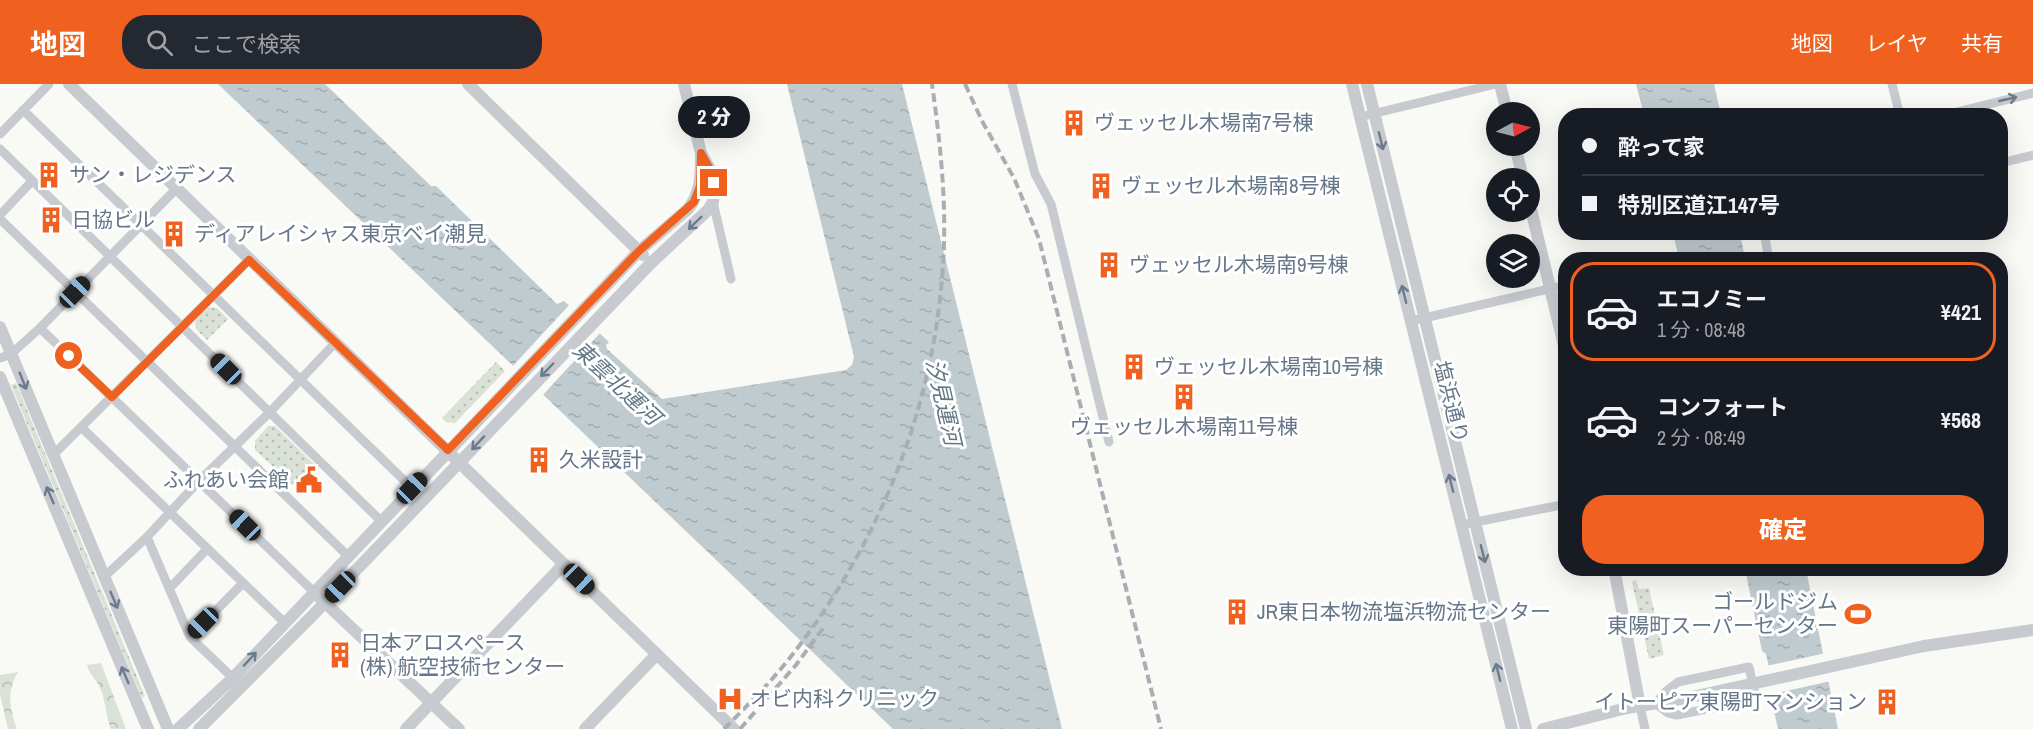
<!DOCTYPE html>
<html lang="ja">
<head>
<meta charset="utf-8">
<style>
  body { margin:0; font-family:"Archivo Narrow","Noto Sans JP",sans-serif; background:#242831; color:#f1f3f6; height:100vh; display:flex; flex-direction:column; font-size:22px; white-space:nowrap }
  * { box-sizing:border-box; margin:0 }
  p { font-size:20px; color:#9ea1a6 }
  .icon { flex:none; width:33px; height:33px; fill:none; stroke:currentColor; stroke-width:2; stroke-linecap:round; stroke-linejoin:round }
  .map { position:relative; flex:1; overflow:hidden }
  .drawer { position:absolute; left:1558px; top:168px; width:450px; height:324px; display:flex; flex-direction:column; background:#171b24; border-radius:24px; box-shadow:0 6px 24px #0002 }
  .drawer>* { flex:none }
  .guide { position:absolute; left:1558px; top:24px; width:450px; height:132px; border-radius:24px; box-shadow:0 6px 24px #0002; display:grid; align-content:center; height:132px; padding:0 24px; background:#171b24 }
  .needle { width:39px; rotate:83deg }
  .fabs { position:absolute; left:1486px; top:18px; display:grid; gap:12px }
  .fabs a { display:grid; place-items:center; width:54px; height:54px; border-radius:50%; background:#171b24; box-shadow:0 6px 24px #0002; font-size:30px }
  .end { position:absolute; width:27px; height:27px; margin:-14px; border:8px solid #f0601f; background:#fff; box-shadow:0 0 0 3px #fff }
  .from { border-radius:50% }
  .bubble { position:absolute; height:42px; border-radius:21px; background:#171b24; box-shadow:0 6px 24px #0002; font-size:20px; font-weight:800; line-height:42px; text-align:center }
  .car { position:absolute; width:18px; height:36px; margin:-18px -9px; border-radius:8px; box-shadow:0 0 4px 2px #0007; background:linear-gradient(#222 24%,#8ab4d8 0 40%,#222 0 76%,#8ab4d8 0 86%,#222 0) }
  .guide b { display:flex; align-items:center; gap:21px; height:57px; font-size:22px }
  .guide b+b { border-top:2px solid #363941 }
  .guide i { width:15px; height:15px; background:#f1f3f6 }
  ul { padding:10px 0 0; list-style:none }
  li { display:flex; align-items:center; gap:18px; height:99px; margin:0 12px 9px; padding:0 12px; border:3px solid transparent; border-radius:24px }
  li div { flex:1 }
  li b { display:block; font-size:22px }
  li em { font-style:normal; font-weight:800 }
  li.active { border-color:#f0601f }
  li>.icon { width:54px; height:54px; stroke-width:1.5 }
  .primary-button { display:flex; gap:12px; margin-top:auto; padding:12px 24px }
  .primary-button a { flex:1; height:69px; border-radius:24px; background:#f0601f; color:#fff; font-size:24px; font-weight:800; line-height:69px; text-align:center }
  header { display:flex; align-items:center; gap:36px; box-sizing:border-box; height:84px; padding:0 30px; background:#f0601f; color:#fff }
  header strong { font-size:28px }
  nav { display:flex; gap:33px; margin-inline-start:auto; font-size:21px }
  .search { width:420px; height:54px; background:#242831; display:flex; align-items:center; gap:15px; box-sizing:border-box; padding:0 21px; border-radius:24px; color:#9ea1a6; font-size:22px }
  .map>svg:first-child { display:block }
  .grass { fill:url(#grass-dots) }
  .forest { fill:url(#forest-crowns) }
  .water { fill:url(#water-ripples) }
  .pier { fill:#f9f9f6 }
  .lines { fill:none; stroke-linecap:round; stroke-linejoin:round }
  .minor { stroke:#c7cacf; stroke-width:9 }
  .tertiary { stroke:#c7cacf; stroke-width:12 }
  .rail { stroke:#a9aeb5; stroke-width:4; stroke-dasharray:9 4.5; stroke-linecap:butt }
  .tertiary-bridge { stroke:#c7cacf; stroke-width:12 }
  .oneway { stroke:#6b7b8d }
  .route { stroke:#f0601f; stroke-width:8 }
  .labels { text-anchor:middle; stroke-width:6; stroke-linejoin:round; paint-order:stroke }
  .poi-label { font-size:21px; fill:#66778a; stroke:#fff; text-anchor:start }
  .street-label { font-size:21px; fill:#66778a; stroke:#fff }
  .water-label { font-size:22px; font-style:italic; fill:#627884; stroke:#fff }
</style>
</head>
<body>
<header>
<strong>地図</strong>
<div class="search"><svg class="icon" aria-label="search" viewBox="0 0 24 24"><circle cx="10" cy="10" r="6"/><path d="M15 15l6 6"/></svg>ここで検索</div>
<nav><a>地図</a><a>レイヤ</a><a>共有</a></nav>
</header>
<div class="map">
<svg width="2033" height="645" viewBox="0 0 2033 645">
  <defs>
    <pattern id="grass-dots" width="8" height="8" patternUnits="userSpaceOnUse" patternTransform="scale(1.5)"><rect width="8" height="8" fill="#dae1d7"/><path d="M2 2h.1M6 6h.1" fill="none" stroke="#b5bbb4" stroke-width="1.8" stroke-linecap="round"/></pattern>
    <pattern id="forest-crowns" width="20" height="18" patternUnits="userSpaceOnUse" patternTransform="scale(1.5)"><rect width="20" height="18" fill="#dae1d7"/><path d="M2 6a3 3 0 1 1 6 0M12 15a3 3 0 1 1 6 0" fill="none" stroke="#b5bbb4"/></pattern>
    <pattern id="water-ripples" width="26" height="14" patternUnits="userSpaceOnUse" patternTransform="scale(1.5)"><rect width="26" height="14" fill="#c0cbd0"/><path d="M2 4q2-2 4 0t4 0M15 11q2-2 4 0t4 0" fill="none" stroke="#a0aaaf"/></pattern>
  </defs>
  <rect width="100%" height="100%" fill="#f9f9f6"/>
  <path class="grass" d="M207,223L217,224L228,235L207,256L196,245L195,235Z
    M496,278L505,287L455,339L446,338L442,334Z
    M16,299L145,612L142,614L11,301Z
    M268,342H275L314,380L293,401L255,366V357Z
    M1636,496L1639,505L1649,504L1664,571L1649,575L1632,498Z"/>
  <path class="forest" d="M101,579L126,645H111C106,633 106,619 101,606C98,596 89,591 87,581Z
    M18,588C6,607 10,626 17,645H8L0,610V591Z"/>
  <path class="water" d="M218,0H325L431,102H436L557,220L564,217L609,258L606,261L607,265L662,315L846,286L852,281L854,273L787,0H902L1062,645H893Z
    M1636,0H1714L1721,31H1644Z
    M1673,149H1740L1745,175H1679Z
    M1745,485H1806L1838,645H1778L1774,627L1777,620L1766,570L1762,567Z"/>
  <path class="pier" d="M571,219L602,247L541,313L511,284Z
    M1826,569L1831,597L1772,610L1766,582Z"/>
  <g class="lines">
    <path class="minor" d="M1012,0L1035,90L1051,120L1109,358
      M1892,0L1900,32
      M23,26L412,404
      M1368,31L1496,0
      M1941,32L2033,9
      M0,50L49,0
      M0,65L381,437
      M2001,79L2033,71
      M713,118L731,195
      M0,131L32,97
      M0,135L348,472
      M1764,148L1769,176
      M1411,237L1566,201
      M40,244L314,508
      M0,274L11,270L40,244L176,105
      M81,343L285,539
      M53,371L249,176
      M1461,441L1566,420
      M147,453L190,553L233,594
      M104,493L147,453L199,397L269,329L335,259
      M169,505L207,465
      M190,553L243,499
      M1749,583L1756,615L1677,631L1668,629L1656,620L1664,609L1678,598Z
      M1640,622L1645,645"/>
    <path class="tertiary" d="M69,0L734,645
      M468,0L643,171
      M1352,0L1512,645
      M1367,0L1526,645
      M1500,0L1507,28
      M1515,62L1523,94
      M1530,121L1566,270
      M0,243L168,645
      M0,293L148,645
      M1614,484L1640,622
      M320,514L459,645
      M1924,562L2033,546
      M178,645L233,594L639,167L688,125C701,109 701,91 701,70
      M199,645L311,533L651,179L708,126L713,118L714,99L711,87L701,69L684,0
      M406,645L564,480
      M585,645L657,570
      M1543,645L1627,624L1687,614"/>
    <path class="rail" d="M965,0L982,37L1014,94L1039,155L1161,645
      M724,645C746,623 769,600 789,575C875,466 931,333 942,194C948,129 941,64 932,0
      M740,645L796,581L824,543"/>
    <path class="tertiary-bridge" d="M1687,614L1924,562"/>
  </g>
  <defs><path id="oneway-shaft" d="M-6 0H5M1.5-3L5.5 0L1.5 3" fill="none" stroke-width="1.6" stroke-linecap="round" stroke-linejoin="round" transform="scale(1.5)"/></defs>
  <g class="oneway">
    <use href="#oneway-shaft" transform="translate(2008 15) rotate(-13)"/>
    <use href="#oneway-shaft" transform="translate(1381 57) rotate(76)"/>
    <use href="#oneway-shaft" transform="translate(695 139) rotate(136)"/>
    <use href="#oneway-shaft" transform="translate(1404 210) rotate(-104)"/>
    <use href="#oneway-shaft" transform="translate(547 286) rotate(134)"/>
    <use href="#oneway-shaft" transform="translate(23 297) rotate(68)"/>
    <use href="#oneway-shaft" transform="translate(478 359) rotate(133)"/>
    <use href="#oneway-shaft" transform="translate(1451 399) rotate(-104)"/>
    <use href="#oneway-shaft" transform="translate(50 411) rotate(-113)"/>
    <use href="#oneway-shaft" transform="translate(1483 470) rotate(76)"/>
    <use href="#oneway-shaft" transform="translate(114 516) rotate(67)"/>
    <use href="#oneway-shaft" transform="translate(250 575) rotate(-47)"/>
    <use href="#oneway-shaft" transform="translate(1498 588) rotate(-104)"/>
    <use href="#oneway-shaft" transform="translate(125 591) rotate(-113)"/>
  </g>
  <g class="lines">
    <path class="route" d="M69,272L112,313L249,176L448,366L639,167L694,118L700,102L701,69L711,87L714,99"/>
  </g>
  <defs>
    <g id="building-bare" transform="scale(2.07)"><path d="M-4-6H4V6H1V3H-1V6H-4ZM-2.5-4.3h1.7v1.8h-1.7ZM.8-4.3h1.7v1.8H.8ZM-2.5-1h1.7V.8h-1.7ZM.8-1h1.7V.8H.8Z" fill="#f0601f" stroke="#fff" stroke-width="2.5" paint-order="stroke"/></g>
    <g id="civic-bare" transform="scale(2.07)"><path d="M-.6-6.5H3V-4.5H.6V-3L4-1V1h2V6H-6V1h2V-1L-.6-3ZM-1.2 2.5V6h2.4V2.5Z" fill="#f0601f" stroke="#fff" stroke-width="2.5" paint-order="stroke"/></g>
    <g id="stadium-bare" transform="scale(2.07)"><path d="M0-5a6.5 5 0 1 0 0 10a6.5 5 0 1 0 0-10ZM-3.5-1.8h7v3.6h-7Z" fill="#f0601f" stroke="#fff" stroke-width="2.5" paint-order="stroke"/></g>
    <g id="hospital-bare" transform="scale(2.07)"><path d="M-5-5h3v3.5h4V-5h3V5h-3V1.5h-4V5h-3Z" fill="#f0601f" stroke="#fff" stroke-width="2.5" paint-order="stroke"/></g>
  </defs>
  <g fill-rule="evenodd">
    <use href="#building-bare" x="1074" y="39"/>
    <use href="#building-bare" x="49" y="91"/>
    <use href="#building-bare" x="1101" y="102"/>
    <use href="#building-bare" x="51" y="136"/>
    <use href="#building-bare" x="174" y="150"/>
    <use href="#building-bare" x="1109" y="181"/>
    <use href="#building-bare" x="1134" y="283"/>
    <use href="#building-bare" x="1184" y="313"/>
    <use href="#building-bare" x="539" y="376"/>
    <use href="#civic-bare" x="309" y="396"/>
    <use href="#building-bare" x="1237" y="528"/>
    <use href="#stadium-bare" x="1858" y="530"/>
    <use href="#building-bare" x="340" y="571"/>
    <use href="#hospital-bare" x="730" y="615"/>
    <use href="#building-bare" x="1887" y="618"/>
  </g>
  <g class="labels">
    <g class="poi-label">
      <text x="1094" y="46">ヴェッセル木場南7号棟</text>
      <text x="69" y="98">サン・レジデンス</text>
      <text x="1121" y="109">ヴェッセル木場南8号棟</text>
      <text x="71" y="143">日協ビル</text>
      <text x="194" y="157">ディアレイシャス東京ベイ潮見</text>
      <text x="1129" y="188">ヴェッセル木場南9号棟</text>
      <text x="1154" y="290">ヴェッセル木場南10号棟</text>
      <text x="1184" y="350" text-anchor="middle">ヴェッセル木場南11号棟</text>
      <text x="559" y="383">久米設計</text>
      <text x="289" y="403" text-anchor="end">ふれあい会館</text>
      <text x="1838" y="525" text-anchor="end">ゴールドジム<tspan x="1838" dy="24">東陽町スーパーセンター</tspan></text>
      <text x="1257" y="535">JR東日本物流塩浜物流センター</text>
      <text x="360" y="566">日本アロスペース<tspan x="360" dy="24">(株) 航空技術センター</tspan></text>
      <text x="750" y="622">オビ内科クリニック</text>
      <text x="1867" y="625" text-anchor="end">イトーピア東陽町マンション</text>
    </g>
    <g class="street-label">
      <text transform="translate(1451 318) rotate(76)" y="7">塩浜通り</text>
    </g>
    <g class="water-label">
      <text transform="translate(617 299) rotate(43)" y="8">東雲北運河</text>
      <text transform="translate(944 318) rotate(77)" y="8">汐見運河</text>
    </g>
  </g>
</svg>
<div class="fabs">
<a><svg class="needle" viewBox="-14 -14 28 28"><path d="M0-13l5 13h-10z" fill="#e53935"/><path d="M0 13l5-13h-10z" fill="#9ea1a6"/></svg></a>
<a><svg class="icon" aria-label="locate" viewBox="0 0 24 24"><circle cx="12" cy="12" r="6"/><path d="M12 2v4M12 18v4M2 12h4M18 12h4"/></svg></a>
<a><svg class="icon" aria-label="layers" viewBox="0 0 24 24"><path d="M12 4l9 5-9 5-9-5zM3 14l9 5 9-5"/></svg></a>
</div>
<i class="end from" style="left:69px;top:272px"></i>
<i class="end" style="left:714px;top:99px"></i>
<div class="bubble" style="left:678px;top:12px;width:72px">2 分</div>
<i class="car" style="left:75px;top:208px;rotate:44deg"></i>
<i class="car" style="left:226px;top:285px;rotate:315deg"></i>
<i class="car" style="left:412px;top:404px;rotate:44deg"></i>
<i class="car" style="left:245px;top:441px;rotate:314deg"></i>
<i class="car" style="left:579px;top:495px;rotate:134deg"></i>
<i class="car" style="left:340px;top:503px;rotate:224deg"></i>
<i class="car" style="left:203px;top:539px;rotate:225deg"></i>
<div class="guide">
<b><i class="from"></i>酔って家</b>
<b><i></i>特別区道江147号</b>
</div>
<section class="drawer">
<ul>
<li class="active"><svg class="icon" aria-label="car" viewBox="0 0 24 24"><path d="M5 17H2v-5l4-1 3-4h7l3 4 3 1v5h-3M9 17h6M6 11h13"/><circle cx="7" cy="17" r="2"/><circle cx="17" cy="17" r="2"/></svg><div><b>エコノミー</b><p>1 分 · 08:48</p></div><em>¥421</em></li>
<li><svg class="icon" aria-label="car" viewBox="0 0 24 24"><path d="M5 17H2v-5l4-1 3-4h7l3 4 3 1v5h-3M9 17h6M6 11h13"/><circle cx="7" cy="17" r="2"/><circle cx="17" cy="17" r="2"/></svg><div><b>コンフォート</b><p>2 分 · 08:49</p></div><em>¥568</em></li>
</ul>
<div class="primary-button"><a>確定</a></div>
</section>
</div>
</body>
</html>
